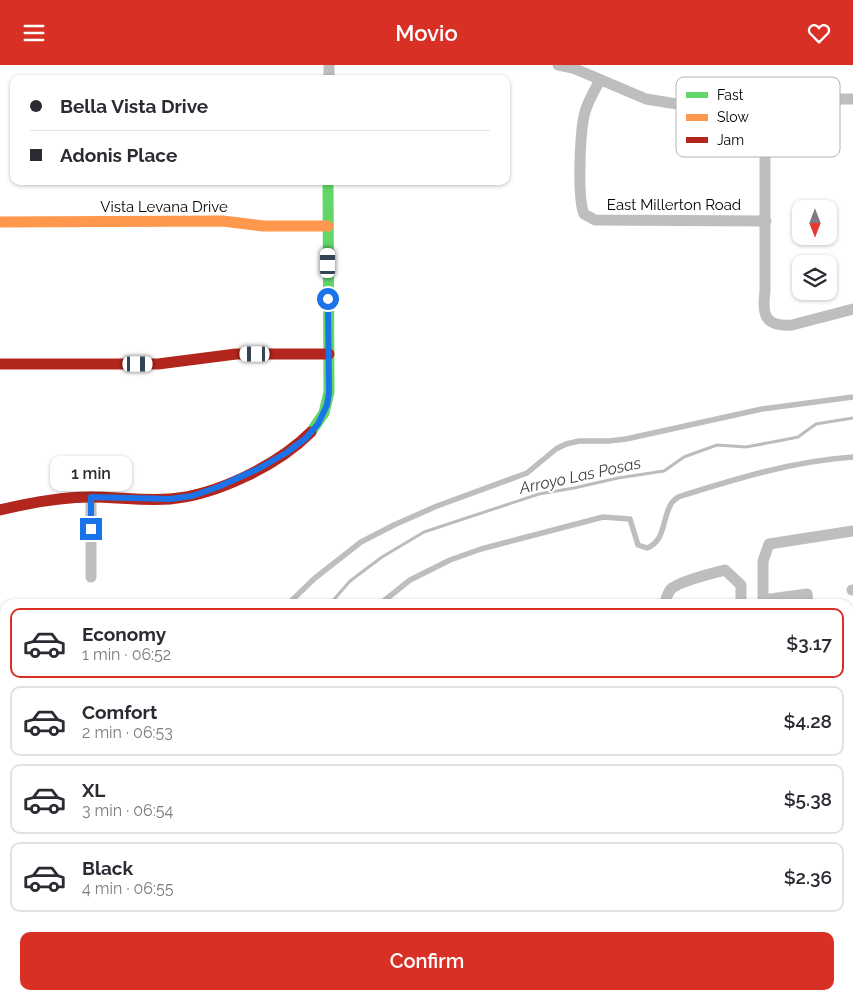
<!DOCTYPE html>
<html lang="en">
<head>
<meta charset="utf-8">
<style>
  body { margin:0; font-family:Raleway,sans-serif; background:#f2f2f3; color:#2b2b33; height:100vh; display:flex; flex-direction:column; font-size:19px; white-space:nowrap }
  * { box-sizing:border-box; margin:0 }
  p { font-size:16px; color:#7c7c81 }
  .icon { flex:none; width:28px; height:28px; fill:none; stroke:currentColor; stroke-width:2; stroke-linecap:round; stroke-linejoin:round }
  .map { position:relative; flex:1; overflow:hidden }
  .drawer { position:absolute; left:0px; top:534px; width:854px; height:401px; display:flex; flex-direction:column; background:#fff; border-radius:15px 15px 0 0; box-shadow:0 1px 4px #0004 }
  .drawer>* { flex:none }
  .banner { position:absolute; left:10px; top:10px; width:500px; height:110px; border-radius:10px; box-shadow:0 1px 4px #0004; display:grid; align-content:center; height:110px; padding:0 20px; background:#fff }
  .needle { width:32px; rotate:180deg }
  .controls { position:absolute; left:792px; top:135px; display:grid; gap:10px }
  .controls a { display:grid; place-items:center; width:45px; height:45px; border-radius:10px; background:#fff; box-shadow:0 1px 4px #0004; font-size:25px }
  .end { position:absolute; width:22px; height:22px; margin:-11px; border:6px solid #1a73e8; background:#fff; box-shadow:0 0 0 2px #fff }
  .from { border-radius:50% }
  .bubble { position:absolute; height:35px; border-radius:10px; background:#fff; box-shadow:0 1px 4px #0004; font-size:16px; font-weight:600; line-height:35px; text-align:center }
  .car { position:absolute; width:15px; height:30px; margin:-15px -8px; border-radius:6px; box-shadow:0 0 4px 1px #0007; background:linear-gradient(#fff 24%,#345 0 40%,#fff 0 76%,#345 0 86%,#fff 0) }
  .banner b { display:flex; align-items:center; gap:18px; height:48px; font-size:19px }
  .banner b+b { border-top:1px solid #e1e1e2 }
  .banner i { width:12px; height:12px; background:#2b2b33 }
  ul { padding:9px 0 0; list-style:none }
  li { display:flex; align-items:center; gap:15px; height:70px; margin:0 10px 8px; padding:0 10px; border:2px solid #e1e1e2; border-radius:10px }
  li div { flex:1 }
  li b { display:block; font-size:19px }
  li em { font-style:normal; font-weight:600 }
  li.current { border-color:#d93025 }
  li>.icon { width:45px; height:45px; stroke-width:1.5 }
  .button { display:flex; gap:10px; margin-top:auto; padding:10px 20px }
  .button a { flex:1; height:58px; border-radius:10px; background:#d93025; color:#fff; font-size:20px; font-weight:600; line-height:58px; text-align:center }
  header { display:flex; justify-content:space-between; align-items:center; height:65px; padding:0 20px; background:#d93025; color:#fff; font-size:22px; font-weight:600 }
  .map>svg:first-child { display:block }
  .lines { fill:none; stroke-linecap:round; stroke-linejoin:round }
  .stream { stroke:#bcbcbc; stroke-width:3 }
  .lane { stroke:#bebebe; stroke-width:5.5 }
  .street { stroke:#bebebe; stroke-width:11 }
  .fast { stroke:#63d668; stroke-width:11 }
  .slow { stroke:#ff974d; stroke-width:11 }
  .jam { stroke:#b3261e; stroke-width:11 }
  .route { stroke:#1a73e8; stroke-width:6 }
  .labels { text-anchor:middle; stroke-width:4; stroke-linejoin:round; paint-order:stroke }
  .street-label { font-size:15px; fill:#000; stroke:#fff }
  .water-label { font-size:16px; font-style:italic; fill:#404040; stroke:#fff }
  .key { fill:#fff; stroke:#b2b2b2; stroke-width:1 }
  .key-label { font-size:14px; fill:#000 }
</style>
</head>
<body>
<header><svg class="icon" aria-label="menu" viewBox="0 0 24 24"><path d="M4 6h16M4 12h16M4 18h16"/></svg>Movio<svg class="icon" aria-label="heart" viewBox="0 0 24 24"><path d="M12 20l-8-8c-3-5 5-10 8-4 3-6 11-1 8 4z"/></svg></header>
<div class="map">
<svg width="853" height="934" viewBox="0 0 853 934">
  <rect width="100%" height="100%" fill="#fff"/>
  <g class="lines">
    <path class="stream" d="M330,539L350,516L382,492L424,467L539,429L574,423L618,413L664,406L684,392L717,380L746,382L778,376L798,372L816,359L853,353"/>
    <path class="lane" d="M288,539L315,513L361,477L394,460L437,441L527,408L556,384L566,379L579,376H609L626,374L762,344L853,332
      M380,539L410,515L450,495L481,484L603,452L630,454L638,480L647,483C665,476 662,456 670,441C671,437 675,435 678,432C735,414 793,396 853,392
      M0,647H5"/>
    <path class="street" d="M329,0V14
      M558,0L573,3L646,34L683,40L787,34H853
      M600,15C595,25 588,36 585,47C580,64 577,133 584,149L595,155L766,156
      M765,37V226C762,249 764,262 792,260L853,244
      M91,432V512
      M852,525H853
      M763,535L807,529L808,539
      M665,539C666,533 667,529 671,524C680,516 713,508 725,505L741,520V539
      M763,539V496L769,479L853,466
      M849,750H853
      M639,930V934
      M667,930V934
      M740,930V934
      M762,930V934
      M334,934V930
      M450,934L451,930"/>
    <path class="fast" d="M311,367L324,348L329,327L328,116
      M11,930V934"/>
    <path class="slow" d="M0,157L223,156L263,161H328
      M0,716L2,757L0,878"/>
    <path class="jam" d="M0,299H158L236,289H329
      M0,445C29,438 60,432 90,432C117,432 143,436 170,434C217,430 278,400 311,367
      M0,673L5,697"/>
  </g>
  <g class="lines">
    <path class="route" d="M91,464V432L170,434L192,431L218,422L258,404L286,388L306,373L318,359L327,340L329,327L328,234"/>
  </g>
  <g class="labels">
    <g class="street-label">
      <text x="674" y="145">East Millerton Road</text>
      <text x="164" y="147">Vista Levana Drive</text>
    </g>
    <g class="water-label">
      <text transform="translate(580 410) rotate(-12)" y="6">Arroyo Las Posas</text>
    </g>
  </g>
  <rect x="676" y="12" width="164" height="80" rx="8" class="key"/>
  <rect x="686" y="27" width="22" height="6" fill="#63d668"/>
  <rect x="686" y="49" width="22" height="7" fill="#ff974d"/>
  <rect x="686" y="72" width="22" height="6" fill="#b3261e"/>
  <g class="key-label">
    <text x="717" y="35">Fast</text>
    <text x="717" y="57">Slow</text>
    <text x="717" y="80">Jam</text>
  </g>
</svg>
<div class="controls">
<a><svg class="needle" viewBox="-14 -14 28 28"><path d="M0-13l5 13h-10z" fill="#e53935"/><path d="M0 13l5-13h-10z" fill="#7c7c81"/></svg></a>
<a><svg class="icon" aria-label="layers" viewBox="0 0 24 24"><path d="M12 4l9 5-9 5-9-5zM3 14l9 5 9-5"/></svg></a>
</div>
<i class="end from" style="left:328px;top:234px"></i>
<i class="end" style="left:91px;top:464px"></i>
<div class="bubble" style="left:50px;top:391px;width:82px">1 min</div>
<i class="car" style="left:328px;top:198px;rotate:0deg"></i>
<i class="car" style="left:255px;top:289px;rotate:270deg"></i>
<i class="car" style="left:138px;top:299px;rotate:90deg"></i>
<div class="banner">
<b><i class="from"></i>Bella Vista Drive</b>
<b><i></i>Adonis Place</b>
</div>
<section class="drawer">
<ul>
<li class="current"><svg class="icon" aria-label="car" viewBox="0 0 24 24"><path d="M5 17H2v-5l4-1 3-4h7l3 4 3 1v5h-3M9 17h6M6 11h13"/><circle cx="7" cy="17" r="2"/><circle cx="17" cy="17" r="2"/></svg><div><b>Economy</b><p>1 min · 06:52</p></div><em>$3.17</em></li>
<li><svg class="icon" aria-label="car" viewBox="0 0 24 24"><path d="M5 17H2v-5l4-1 3-4h7l3 4 3 1v5h-3M9 17h6M6 11h13"/><circle cx="7" cy="17" r="2"/><circle cx="17" cy="17" r="2"/></svg><div><b>Comfort</b><p>2 min · 06:53</p></div><em>$4.28</em></li>
<li><svg class="icon" aria-label="car" viewBox="0 0 24 24"><path d="M5 17H2v-5l4-1 3-4h7l3 4 3 1v5h-3M9 17h6M6 11h13"/><circle cx="7" cy="17" r="2"/><circle cx="17" cy="17" r="2"/></svg><div><b>XL</b><p>3 min · 06:54</p></div><em>$5.38</em></li>
<li><svg class="icon" aria-label="car" viewBox="0 0 24 24"><path d="M5 17H2v-5l4-1 3-4h7l3 4 3 1v5h-3M9 17h6M6 11h13"/><circle cx="7" cy="17" r="2"/><circle cx="17" cy="17" r="2"/></svg><div><b>Black</b><p>4 min · 06:55</p></div><em>$2.36</em></li>
</ul>
<div class="button"><a>Confirm</a></div>
</section>
</div>
</body>
</html>
